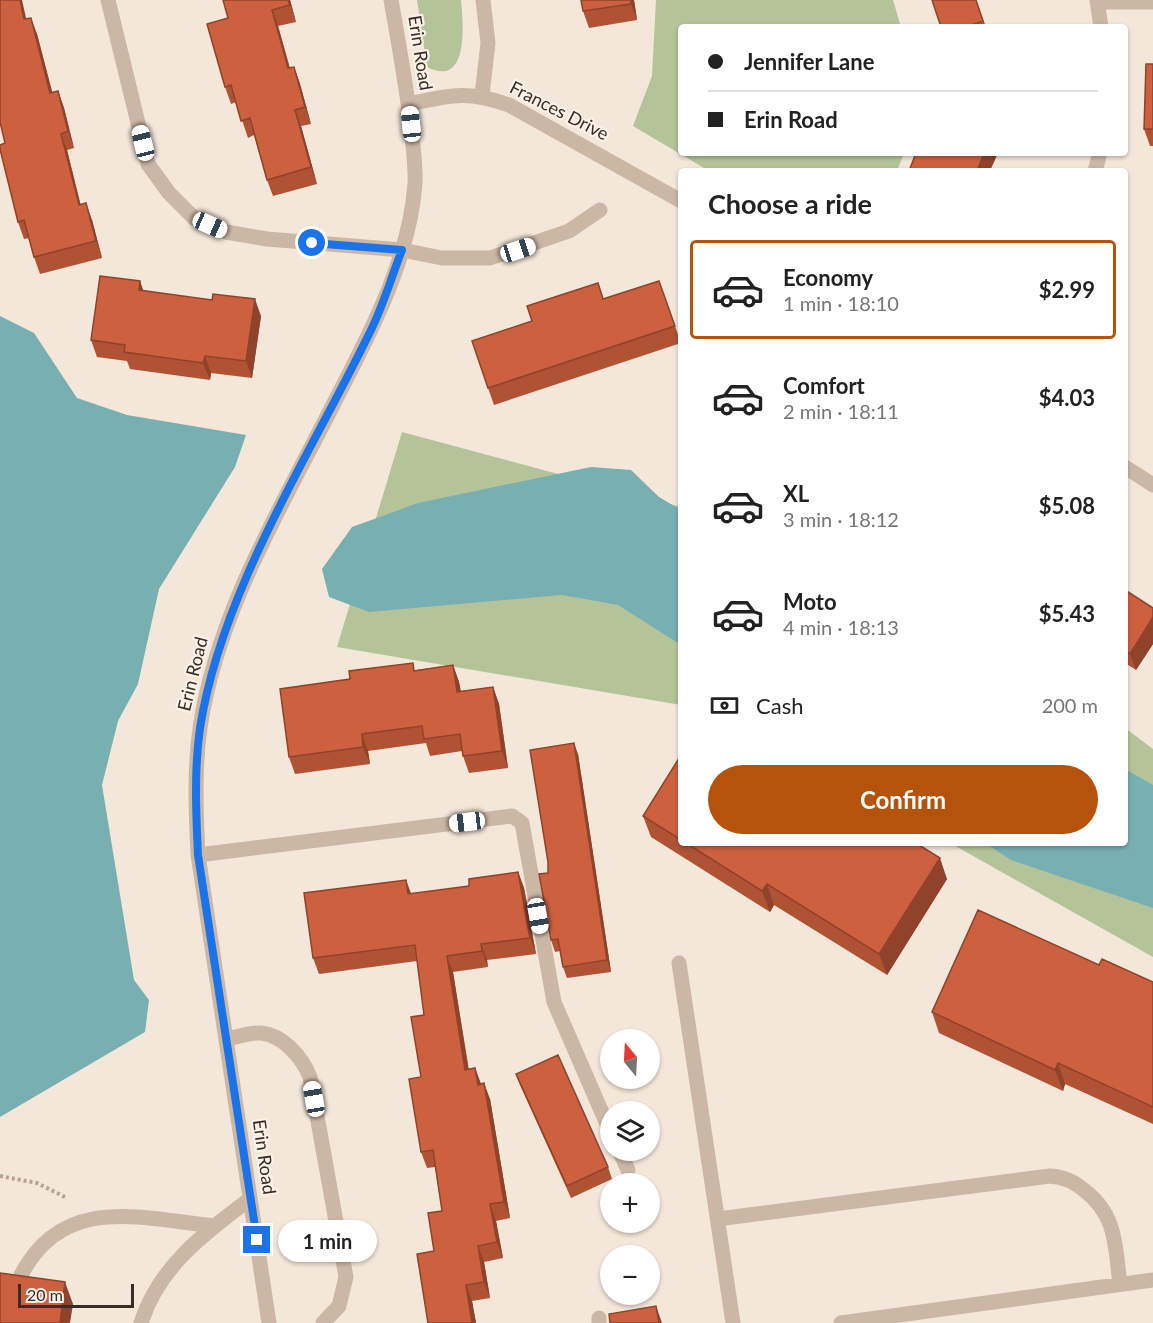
<!DOCTYPE html>
<html lang="en">
<head>
<meta charset="utf-8">
<style>
  body { margin:0; font-family:Lato,sans-serif; background:#f6f6f6; color:#222; height:100vh; display:flex; flex-direction:column; font-size:22px; white-space:nowrap }
  * { box-sizing:border-box; margin:0 }
  p { font-size:20px; color:#767676 }
  .icon { flex:none; width:33px; height:33px; fill:none; stroke:currentColor; stroke-width:2; stroke-linecap:round; stroke-linejoin:round }
  .map { position:relative; flex:1; overflow:hidden }
  .drawer { position:absolute; left:678px; top:168px; width:450px; height:678px; display:flex; flex-direction:column; background:#fff; border-radius:6px; box-shadow:0 2px 4px #0004 }
  .drawer>* { flex:none }
  .banner { position:absolute; left:678px; top:24px; width:450px; height:132px; border-radius:6px; box-shadow:0 2px 4px #0004; display:grid; align-content:center; height:132px; padding:0 30px; background:#fff }
  .needle { width:39px; rotate:342deg }
  .tools { position:absolute; left:600px; top:1029px; display:grid; gap:12px }
  .tools a { display:grid; place-items:center; width:60px; height:60px; border-radius:50%; background:#fff; box-shadow:0 2px 4px #0004; font-size:30px }
  .scale { position:absolute; left:18px; bottom:15px; width:116px; box-sizing:border-box; padding-left:6px; border:3px solid #372c27; border-top:0; font-size:16px; line-height:21px; white-space:nowrap; color:#372c27; -webkit-text-stroke:4px #fbf1e7; paint-order:stroke }
  .end { position:absolute; width:27px; height:27px; margin:-14px; border:8px solid #1a73e8; background:#fff; box-shadow:0 0 0 3px #fff }
  .from { border-radius:50% }
  .bubble { position:absolute; height:42px; border-radius:21px; background:#fff; box-shadow:0 2px 4px #0004; font-size:20px; font-weight:700; line-height:42px; text-align:center }
  .car { position:absolute; width:18px; height:36px; margin:-18px -9px; border-radius:8px; box-shadow:0 0 4px 2px #0007; background:linear-gradient(#fff 24%,#345 0 40%,#fff 0 76%,#345 0 86%,#fff 0) }
  .banner b { display:flex; align-items:center; gap:21px; height:57px; font-size:22px }
  .banner b+b { border-top:2px solid #e0e0e0 }
  .banner i { width:15px; height:15px; background:#222 }
  ul { padding:0; list-style:none }
  li { display:flex; align-items:center; gap:18px; height:99px; margin:0 12px 9px; padding:0 18px; border:3px solid transparent; border-radius:6px }
  li div { flex:1 }
  li b { display:block; font-size:22px }
  li em { font-style:normal; font-weight:700 }
  li.on { border-color:#b45309 }
  li>.icon { width:54px; height:54px; stroke-width:1.5 }
  h2 { padding:0 30px; font-size:27px; line-height:72px }
  .pay { display:flex; align-items:center; gap:15px; height:66px; padding:0 30px; font-size:22px }
  .pay p { margin-inline-start:auto }
  .button { display:flex; gap:12px; margin-top:auto; padding:12px 30px }
  .button a { flex:1; height:69px; border-radius:36px; background:#b45309; color:#fff; font-size:24px; font-weight:700; line-height:69px; text-align:center }
  .map>svg:first-child { display:block }
  .green { fill:#b5c399 }
  .water { fill:#78b0b2 }
  .lines { fill:none; stroke-linecap:round; stroke-linejoin:round }
  .path { stroke:#b8a190; stroke-width:4; stroke-dasharray:3 3; stroke-linecap:butt }
  .minor { stroke:#ccb7a5; stroke-width:15 }
  .wall { fill:#b05335 }
  .shaded-wall { fill:#90432b }
  .building { fill:#cd603e; stroke:#90432b; stroke-width:1.5 }
  .route { stroke:#1a73e8; stroke-width:8 }
  .labels { text-anchor:middle; stroke-width:4.5; stroke-linejoin:round; paint-order:stroke }
  .street-label { font-size:18px; fill:#372c27; stroke:#fbf1e7 }
</style>
</head>
<body>
<div class="map">
<svg width="1153" height="1323" viewBox="0 0 1153 1323">
  <rect width="100%" height="100%" fill="#f3e7da"/>
  <path class="green" d="M417,0H461C463,21 470,89 427,67Z
    M656,0H893L901,27H681V153H904L897,171H709L633,126L652,76Z
    M402,432L681,507V705L337,647Z
    M1125,728L1153,749V957L950,843H1125Z"/>
  <path class="water" d="M0,316L34,333L77,398L127,415L246,435L235,467L159,589L138,684L118,721L102,785L134,980L149,1000L145,1032L0,1117Z
    M591,467L631,470L659,497L681,510V645L618,605L562,595L369,612L329,597L322,569L352,527L418,503Z
    M1125,769L1153,785V908L1011,860L985,843H1125Z"/>
  <g class="lines">
    <path class="path" d="M0,1176L37,1183L67,1198"/>
    <path class="minor" d="M108,0L148,164L169,193L194,218L226,232L267,239L402,250L442,258H490L569,231L600,210
      M1097,0L1101,27
      M1097,2H1153
      M482,95L488,43L483,0
      M409,104C451,95 467,90 509,105L681,201
      M1095,171L1100,153
      M1125,467L1153,485
      M198,855L512,816L522,823L554,1002L610,1131
      M679,963L733,1323
      M227,1039C237,1037 251,1032 261,1033C283,1035 302,1057 310,1077L346,1277L339,1306L323,1323
      M619,1150L628,1170
      M718,1219L1050,1176C1064,1177 1073,1181 1084,1190C1117,1215 1115,1246 1120,1284
      M21,1275C63,1194 141,1218 214,1226
      M599,1318V1323
      M141,1323C159,1266 205,1233 250,1199
      M269,1323L198,855C196,813 194,770 200,728C217,612 282,506 334,403C369,335 409,262 415,184C416,168 413,150 412,134C407,89 399,45 391,0
      M841,1323L1153,1280"/>
  </g>
  <path class="wall" d="M290,0L296,22L278,26L290,68L294,67L300,84L311,124L301,126L317,184L273,196L267,180L254,135L248,138L236,102L231,104L225,87L228,18Z
    M581,0H634L637,20L589,28L583,11Z
    M976,0L986,27H941Z
    M26,19L37,34L52,93L58,91L64,108L74,148L67,150L80,204L92,220L102,258L40,274L34,257L29,238L24,239L18,222L5,143Z
    M1153,64V146H1150L1144,129Z
    M140,281L143,291L261,316L252,378L211,373L210,380L130,369L127,361L97,357L91,340Z
    M659,281L681,343L494,405L488,388L604,299Z
    M1125,590L1153,608V644L1136,670L1125,663Z
    M453,665L459,682L461,691L493,687L499,704L508,768L469,773L463,756L462,751L430,756L426,743L368,751L370,764L295,774L289,757L416,670Z
    M578,754L611,972L567,978L563,967L560,951L555,952L551,940L548,873Z
    M681,755V843H916L947,879L887,975L774,905L770,912L651,837L643,816Z
    M518,872L524,888L536,954L487,960L488,967L453,972L469,1070L475,1068L481,1084L490,1099L510,1218L496,1221L503,1258L484,1262L490,1298L472,1301L476,1323H428L434,1251L442,1211L435,1167L427,1168L421,1152V1077L424,1015L417,961L319,974L313,958L411,894L469,886Z
    M1099,965L1153,982V1124L1065,1084L1063,1091L939,1033L932,1012Z
    M516,1074L608,1167L612,1179L571,1198L520,1085Z"/>
  <path class="shaded-wall" d="M20,0H22L30,36L24,19Z
    M288,0H290L296,22L290,5Z
    M631,0H634L637,20L631,4Z
    M272,10L278,26L294,85L288,68Z
    M31,18L37,34L57,110L50,93Z
    M294,67L300,84L311,124L305,107Z
    M58,91L64,108L74,148L68,131Z
    M295,110L301,126L317,184L311,167Z
    M61,134L67,150L85,222L79,205Z
    M984,153H998L990,171H977Z
    M86,203L92,220L102,258L96,241Z
    M140,281L146,298L139,290Z
    M255,299L261,316L252,378L246,361Z
    M205,356L211,373L210,380L203,363Z
    M1153,617V644L1136,670L1130,654Z
    M453,665L459,682L463,709L457,692Z
    M493,687L499,704L508,768L502,751Z
    M362,734L368,751L370,764L363,747Z
    M574,743L578,754L611,972L607,960Z
    M940,858L947,879L887,975L879,954Z
    M518,872L524,888L536,954L530,938Z
    M406,880L412,896L408,894Z
    M767,884L774,905L770,912L762,891Z
    M481,944L487,960L488,967L482,951Z
    M447,956L453,972L471,1086L465,1070Z
    M1058,1063L1065,1084L1063,1091L1055,1070Z
    M475,1068L481,1084L478,1085Z
    M484,1083L490,1099L510,1218L504,1202Z
    M490,1204L496,1221L503,1258L497,1242Z
    M478,1246L484,1262L490,1298L484,1282Z
    M65,1282L73,1304L70,1323H60Z
    M466,1285L472,1301L476,1323H472Z
    M656,1306L662,1323H659Z"/>
  <path class="building" d="M0,0H20L24,19L31,18L50,93L58,91L68,131L61,134L79,205L86,203L96,241L34,257L24,220L18,222L0,149V145L5,143L0,122Z
    M223,0H288L290,5L272,10L288,68L294,67L305,107L295,110L311,167L267,180L250,118L241,121L231,85L225,87L207,24L228,18Z
    M581,0H631V4L583,11Z
    M932,0H976L983,21L966,27H941Z
    M1146,64H1153V129H1144Z
    M916,153H984L977,171H909Z
    M100,276L140,281L139,290L212,300L213,294L255,299L246,361L205,356L203,363L124,352L125,345L91,340Z
    M659,281L675,326L488,388L472,341L532,321L527,306L598,283L603,299Z
    M1125,590L1153,608V617L1130,654L1125,650Z
    M413,663L414,671L453,665L457,692L493,687L502,751L463,756L460,734L424,739L422,726L362,734L363,747L289,757L280,689L350,679L349,671Z
    M574,743L607,960L563,967L558,939L551,940L539,874L548,873V862L530,750Z
    M681,755V840L643,816Z
    M686,843H916L940,858L879,954L767,884L762,891Z
    M518,872L530,938L481,944L482,951L447,956L465,1070L475,1068L478,1085L484,1083L504,1202L490,1204L497,1242L478,1246L484,1282L466,1285L472,1323H428L417,1254L434,1251L428,1213L442,1211L433,1150L421,1152L409,1079L421,1077L411,1017L424,1015L415,945L313,958L304,893L406,880L408,894L469,886V879Z
    M978,910L1099,965L1102,959L1153,982V1107L1058,1063L1055,1070L932,1012Z
    M558,1055L608,1167L567,1186L516,1074Z
    M0,1273L65,1282L60,1323H0Z
    M656,1306L659,1323H610L609,1314Z"/>
  <g class="lines">
    <path class="route" d="M257,1240L198,855C196,813 194,770 200,728C221,592 309,457 369,334C383,307 391,278 402,250L312,243"/>
  </g>
  <g class="labels">
    <g class="street-label">
      <text transform="translate(420 53) rotate(81)" y="6">Erin Road</text>
      <text transform="translate(559 111) rotate(27)" y="6">Frances Drive</text>
      <text transform="translate(193 674) rotate(-76)" y="6">Erin Road</text>
      <text transform="translate(264 1157) rotate(82)" y="6">Erin Road</text>
    </g>
  </g>
</svg>
<div class="tools">
<a><svg class="needle" viewBox="-14 -14 28 28"><path d="M0-13l5 13h-10z" fill="#e53935"/><path d="M0 13l5-13h-10z" fill="#767676"/></svg></a>
<a><svg class="icon" aria-label="layers" viewBox="0 0 24 24"><path d="M12 4l9 5-9 5-9-5zM3 14l9 5 9-5"/></svg></a>
<a>+</a>
<a>−</a>
</div>
<div class="scale">20 m</div>
<i class="end from" style="left:312px;top:243px"></i>
<i class="end" style="left:257px;top:1240px"></i>
<div class="bubble" style="left:278px;top:1220px;width:99px">1 min</div>
<i class="car" style="left:411px;top:124px;rotate:354deg"></i>
<i class="car" style="left:143px;top:143px;rotate:346deg"></i>
<i class="car" style="left:210px;top:225px;rotate:114deg"></i>
<i class="car" style="left:518px;top:250px;rotate:72deg"></i>
<i class="car" style="left:467px;top:822px;rotate:263deg"></i>
<i class="car" style="left:538px;top:916px;rotate:170deg"></i>
<i class="car" style="left:314px;top:1099px;rotate:350deg"></i>
<div class="banner">
<b><i class="from"></i>Jennifer Lane</b>
<b><i></i>Erin Road</b>
</div>
<section class="drawer">
<h2>Choose a ride</h2>
<ul>
<li class="on"><svg class="icon" aria-label="car" viewBox="0 0 24 24"><path d="M5 17H2v-5l4-1 3-4h7l3 4 3 1v5h-3M9 17h6M6 11h13"/><circle cx="7" cy="17" r="2"/><circle cx="17" cy="17" r="2"/></svg><div><b>Economy</b><p>1 min · 18:10</p></div><em>$2.99</em></li>
<li><svg class="icon" aria-label="car" viewBox="0 0 24 24"><path d="M5 17H2v-5l4-1 3-4h7l3 4 3 1v5h-3M9 17h6M6 11h13"/><circle cx="7" cy="17" r="2"/><circle cx="17" cy="17" r="2"/></svg><div><b>Comfort</b><p>2 min · 18:11</p></div><em>$4.03</em></li>
<li><svg class="icon" aria-label="car" viewBox="0 0 24 24"><path d="M5 17H2v-5l4-1 3-4h7l3 4 3 1v5h-3M9 17h6M6 11h13"/><circle cx="7" cy="17" r="2"/><circle cx="17" cy="17" r="2"/></svg><div><b>XL</b><p>3 min · 18:12</p></div><em>$5.08</em></li>
<li><svg class="icon" aria-label="car" viewBox="0 0 24 24"><path d="M5 17H2v-5l4-1 3-4h7l3 4 3 1v5h-3M9 17h6M6 11h13"/><circle cx="7" cy="17" r="2"/><circle cx="17" cy="17" r="2"/></svg><div><b>Moto</b><p>4 min · 18:13</p></div><em>$5.43</em></li>
</ul>
<div class="pay"><svg class="icon" aria-label="cash" viewBox="0 0 24 24"><path d="M3 7h18v10H3z"/><circle cx="12" cy="12" r="2"/></svg>Cash<p>200 m</p></div>
<div class="button"><a>Confirm</a></div>
</section>
</div>
</body>
</html>
